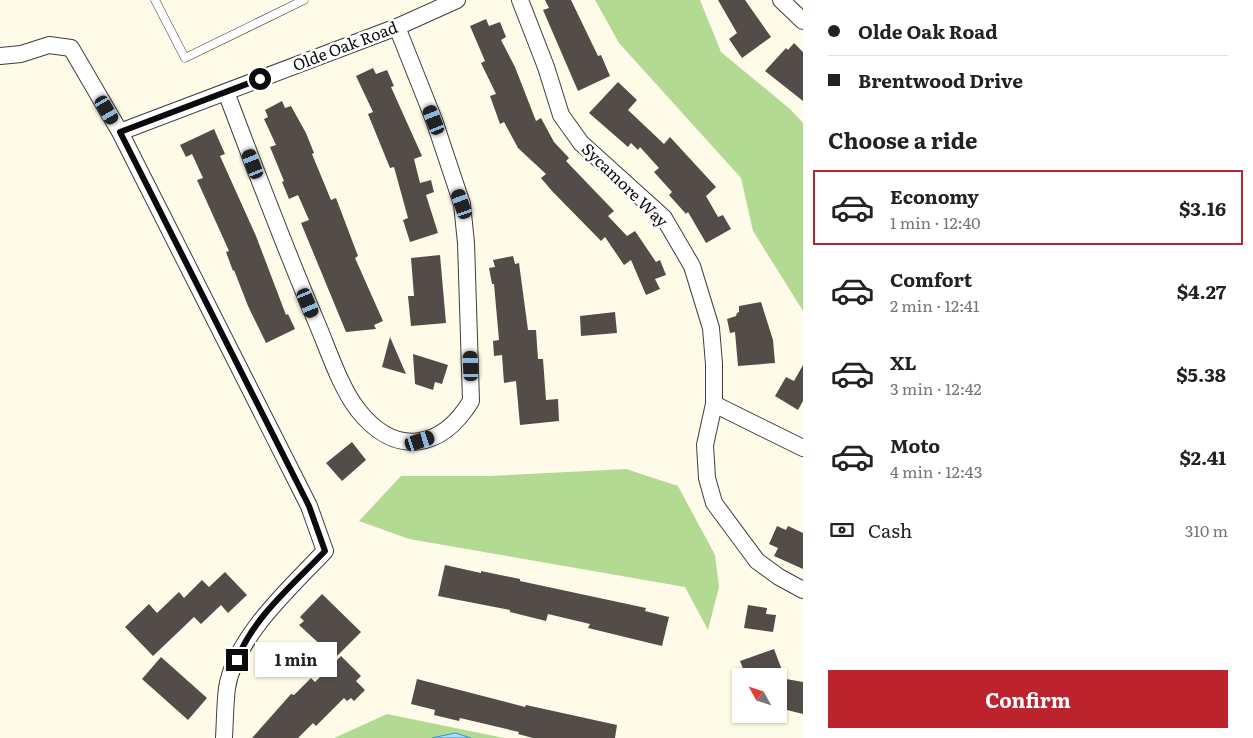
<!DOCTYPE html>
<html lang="en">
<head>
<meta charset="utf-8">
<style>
  body { margin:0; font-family:Literata,serif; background:#f6f6f6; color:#222; height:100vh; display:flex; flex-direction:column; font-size:19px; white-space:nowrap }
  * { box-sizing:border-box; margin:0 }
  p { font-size:16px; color:#767676 }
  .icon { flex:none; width:28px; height:28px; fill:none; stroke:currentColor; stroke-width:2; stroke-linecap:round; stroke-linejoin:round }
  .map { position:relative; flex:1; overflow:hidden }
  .drawer { display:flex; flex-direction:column; background:#fff; width:450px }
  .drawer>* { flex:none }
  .hud { display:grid; align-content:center; height:110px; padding:0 25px; background:#fff }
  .needle { width:32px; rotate:310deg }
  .tools { position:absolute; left:732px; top:668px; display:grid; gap:10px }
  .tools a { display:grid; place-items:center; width:55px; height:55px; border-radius:0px; background:#fff; box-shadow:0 1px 4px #0004; font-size:25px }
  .end { position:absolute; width:22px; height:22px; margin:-11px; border:6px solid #0b0b0b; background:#fff; box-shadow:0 0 0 2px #fff }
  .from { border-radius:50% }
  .bubble { position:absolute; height:35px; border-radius:0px; background:#fff; box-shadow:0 1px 4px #0004; font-size:16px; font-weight:700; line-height:35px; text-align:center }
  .car { position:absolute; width:15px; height:30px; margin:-15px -8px; border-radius:6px; box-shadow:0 0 4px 1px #0007; background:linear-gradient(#222 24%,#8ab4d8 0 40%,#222 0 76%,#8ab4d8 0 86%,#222 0) }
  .hud b { display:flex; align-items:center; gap:18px; height:48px; font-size:19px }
  .hud b+b { border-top:1px solid #e0e0e0 }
  .hud i { width:12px; height:12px; background:#222 }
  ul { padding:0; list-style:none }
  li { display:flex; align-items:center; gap:15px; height:75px; margin:0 10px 8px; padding:0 15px; border:2px solid transparent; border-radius:0px }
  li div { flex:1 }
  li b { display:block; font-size:19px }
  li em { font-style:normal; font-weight:700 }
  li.selected { border-color:#bc232c }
  li>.icon { width:45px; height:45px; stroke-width:1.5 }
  h2 { padding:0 25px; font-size:22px; line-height:60px }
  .pay { display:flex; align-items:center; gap:12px; height:55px; padding:0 25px; font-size:19px }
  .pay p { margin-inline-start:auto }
  .button { display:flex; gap:10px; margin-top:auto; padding:10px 25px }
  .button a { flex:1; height:58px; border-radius:0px; background:#bc232c; color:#fff; font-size:20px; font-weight:700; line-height:58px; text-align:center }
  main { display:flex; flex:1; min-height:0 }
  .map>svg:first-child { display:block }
  .forest { fill:#b3da93 }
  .water { fill:#aedcf6; stroke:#3492ce }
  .building { fill:#544c48 }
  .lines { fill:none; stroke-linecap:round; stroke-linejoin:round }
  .service-casing { stroke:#3e3e3e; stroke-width:9 }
  .minor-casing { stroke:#3e3e3e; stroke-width:18 }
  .service { stroke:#fff; stroke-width:8 }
  .minor { stroke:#fff; stroke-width:16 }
  .route { stroke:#0b0b0b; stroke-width:6 }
  .labels { text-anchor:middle; stroke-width:5; stroke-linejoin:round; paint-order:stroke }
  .street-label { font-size:16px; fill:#0b0b0b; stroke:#fff }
</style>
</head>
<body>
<main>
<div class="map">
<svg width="803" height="738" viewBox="0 0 803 738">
  <rect width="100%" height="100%" fill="#fffbe9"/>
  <path class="forest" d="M595,0H700L721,52L790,109L803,123V311L753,231L741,178L619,43Z
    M626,469L678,486L715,555L719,587L708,630L685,587L409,539L359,521L401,476H490Z
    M387,714L504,738H334Z"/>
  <path class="water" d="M455,733L471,738H432Z"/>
  <path class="building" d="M545,0H571L598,56L601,55L610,76L578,91L543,10L549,8Z
    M718,0H745L771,37L742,58L729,39L737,33Z
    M486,19L489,26L500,22L506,37L501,40L515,67L536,121L541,118L554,142L569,158L566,161L614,211L608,216L627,236L635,231L656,262L660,260L666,275L655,279L660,289L646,295L631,260L624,265L605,237L601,241L552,191L541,178L546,174L518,148L504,122L500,124L490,96L496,94L481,63L485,61L470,26Z
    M794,43L803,52V101L765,71L786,48L788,50Z
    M373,68L376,74L387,70L394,86L391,87L422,156L414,159L420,183L431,180L434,192L426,195L438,233L410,242L403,220L408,218L394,167L390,168L368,114L373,112L356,76Z
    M618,82L637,100L628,110L664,144L670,137L716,187L706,196L718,217L723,215L731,229L706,243L688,212L686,214L669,195L672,192L654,172L659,168L640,147L638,150L631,143L628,147L589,113Z
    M282,101L285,108L291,106L306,133L314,153L312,154L331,200L336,198L358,256L355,258L383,321L374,325L376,329L346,332L301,223L309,220L298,195L289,199L282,182L284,181L270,147L276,145L264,119L268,117L265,110Z
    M214,129L225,154L220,156L256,236L286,315L288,314L295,329L266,343L248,306L234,270L233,271L226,252L229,251L197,180L203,178L192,154L186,157L180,145Z
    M440,255L446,323L411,326L408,296H414L411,258Z
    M513,256L515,264L519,263L528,330H536L538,359H543L546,400L558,399L559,421L520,425L516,381L504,383L502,355L494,356L493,341L499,340L494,284H492L489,268L495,267L493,260Z
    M761,302L773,340L775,363L738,366L735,332L730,333L727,319L736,316L737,313L739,312V306Z
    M615,312L617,333L581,336L580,316Z
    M390,337L406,374L382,367Z
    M413,354L448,365L442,384L435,382L433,390L415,384Z
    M803,365V401L798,410L775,396L786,377L794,381Z
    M352,442L366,460L342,481L326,463Z
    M777,526L786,530L788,526L803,533V569L774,556L778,548L769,544Z
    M445,565L481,573V571L520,579V581L646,608L645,611L669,617L662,646L588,628L590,624L548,614L546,621L510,612V610L438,596Z
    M225,572L247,595L228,613L221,605L201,624L194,617L153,656L125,627L149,604L157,613L179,592L184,598L202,580L209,587Z
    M322,594L361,632L335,658L299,625L304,621L300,617Z
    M748,605L767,608L766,614L776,615L773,632L744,628Z
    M774,649L782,670L763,676H746L740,661Z
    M341,656L361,676L356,681L365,690L354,701L351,698L347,701L344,698L316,726L313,723L298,738H252L291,694L294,695L311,678L315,682Z
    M161,657L207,698L188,720L142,679Z
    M417,679L525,707L526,705L617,725L615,738H533L518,734L519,732L460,718L459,721L434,715L435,710L411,704Z
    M786,679L803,682V714L779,708Z"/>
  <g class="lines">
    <g class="service-casing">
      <path id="service" d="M155,0L185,58L304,0"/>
    </g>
    <g class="minor-casing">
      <path id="minor" d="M520,0L546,67L561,115L581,143L664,218L692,266L711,328L714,364V404L705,445L707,478L714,503L757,561L779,577L803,590
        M781,0L803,21
        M0,56L21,54L49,45L71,48L120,132L309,506L325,551C291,587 235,637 227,688C225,704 225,721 224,738
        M226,92C255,169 284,246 316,321C328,349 340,387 358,410C395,457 441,450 471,401L466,243L462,204L434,120L397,27
        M120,132L397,27L457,0
        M714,404L803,448"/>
    </g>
    <use href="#service" class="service"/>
    <use href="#minor" class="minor"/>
  </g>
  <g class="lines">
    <path class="route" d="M237,660C253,617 294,584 325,551L309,506L120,132L260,79"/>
  </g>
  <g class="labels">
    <g class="street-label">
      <text transform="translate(345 46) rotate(-21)" y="6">Olde Oak Road</text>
      <text transform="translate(625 185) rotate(44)" y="6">Sycamore Way</text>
    </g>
  </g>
</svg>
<div class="tools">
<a><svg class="needle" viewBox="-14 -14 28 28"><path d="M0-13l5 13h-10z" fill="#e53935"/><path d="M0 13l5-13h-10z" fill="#767676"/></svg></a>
</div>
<i class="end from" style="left:260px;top:79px"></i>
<i class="end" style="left:237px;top:660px"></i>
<div class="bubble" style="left:255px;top:642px;width:82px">1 min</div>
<i class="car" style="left:107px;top:110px;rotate:150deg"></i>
<i class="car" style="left:434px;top:120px;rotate:338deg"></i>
<i class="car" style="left:253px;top:164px;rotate:339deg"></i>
<i class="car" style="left:462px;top:204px;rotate:341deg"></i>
<i class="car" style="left:308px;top:303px;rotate:157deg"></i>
<i class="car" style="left:471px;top:366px;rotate:358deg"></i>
<i class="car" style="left:420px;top:441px;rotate:72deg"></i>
</div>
<section class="drawer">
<div class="hud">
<b><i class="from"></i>Olde Oak Road</b>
<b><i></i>Brentwood Drive</b>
</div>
<h2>Choose a ride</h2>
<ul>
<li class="selected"><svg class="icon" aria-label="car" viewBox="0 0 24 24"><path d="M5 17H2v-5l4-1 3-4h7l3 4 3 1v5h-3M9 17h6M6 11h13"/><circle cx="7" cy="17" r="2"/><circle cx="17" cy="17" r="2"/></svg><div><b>Economy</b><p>1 min · 12:40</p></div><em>$3.16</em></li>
<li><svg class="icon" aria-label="car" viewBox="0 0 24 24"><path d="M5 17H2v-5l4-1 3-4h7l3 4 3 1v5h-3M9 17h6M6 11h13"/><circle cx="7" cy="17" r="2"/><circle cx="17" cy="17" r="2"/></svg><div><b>Comfort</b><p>2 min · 12:41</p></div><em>$4.27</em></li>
<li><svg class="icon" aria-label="car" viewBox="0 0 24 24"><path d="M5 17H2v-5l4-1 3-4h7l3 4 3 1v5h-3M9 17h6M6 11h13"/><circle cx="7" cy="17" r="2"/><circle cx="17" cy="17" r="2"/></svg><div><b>XL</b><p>3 min · 12:42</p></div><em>$5.38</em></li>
<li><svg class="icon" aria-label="car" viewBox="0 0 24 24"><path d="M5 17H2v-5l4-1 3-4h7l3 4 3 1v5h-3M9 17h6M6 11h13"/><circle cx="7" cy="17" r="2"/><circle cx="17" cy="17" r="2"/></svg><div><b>Moto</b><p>4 min · 12:43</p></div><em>$2.41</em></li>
</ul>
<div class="pay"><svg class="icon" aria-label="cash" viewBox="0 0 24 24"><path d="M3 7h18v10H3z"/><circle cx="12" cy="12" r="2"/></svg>Cash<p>310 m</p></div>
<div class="button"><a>Confirm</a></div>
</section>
</main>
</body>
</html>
